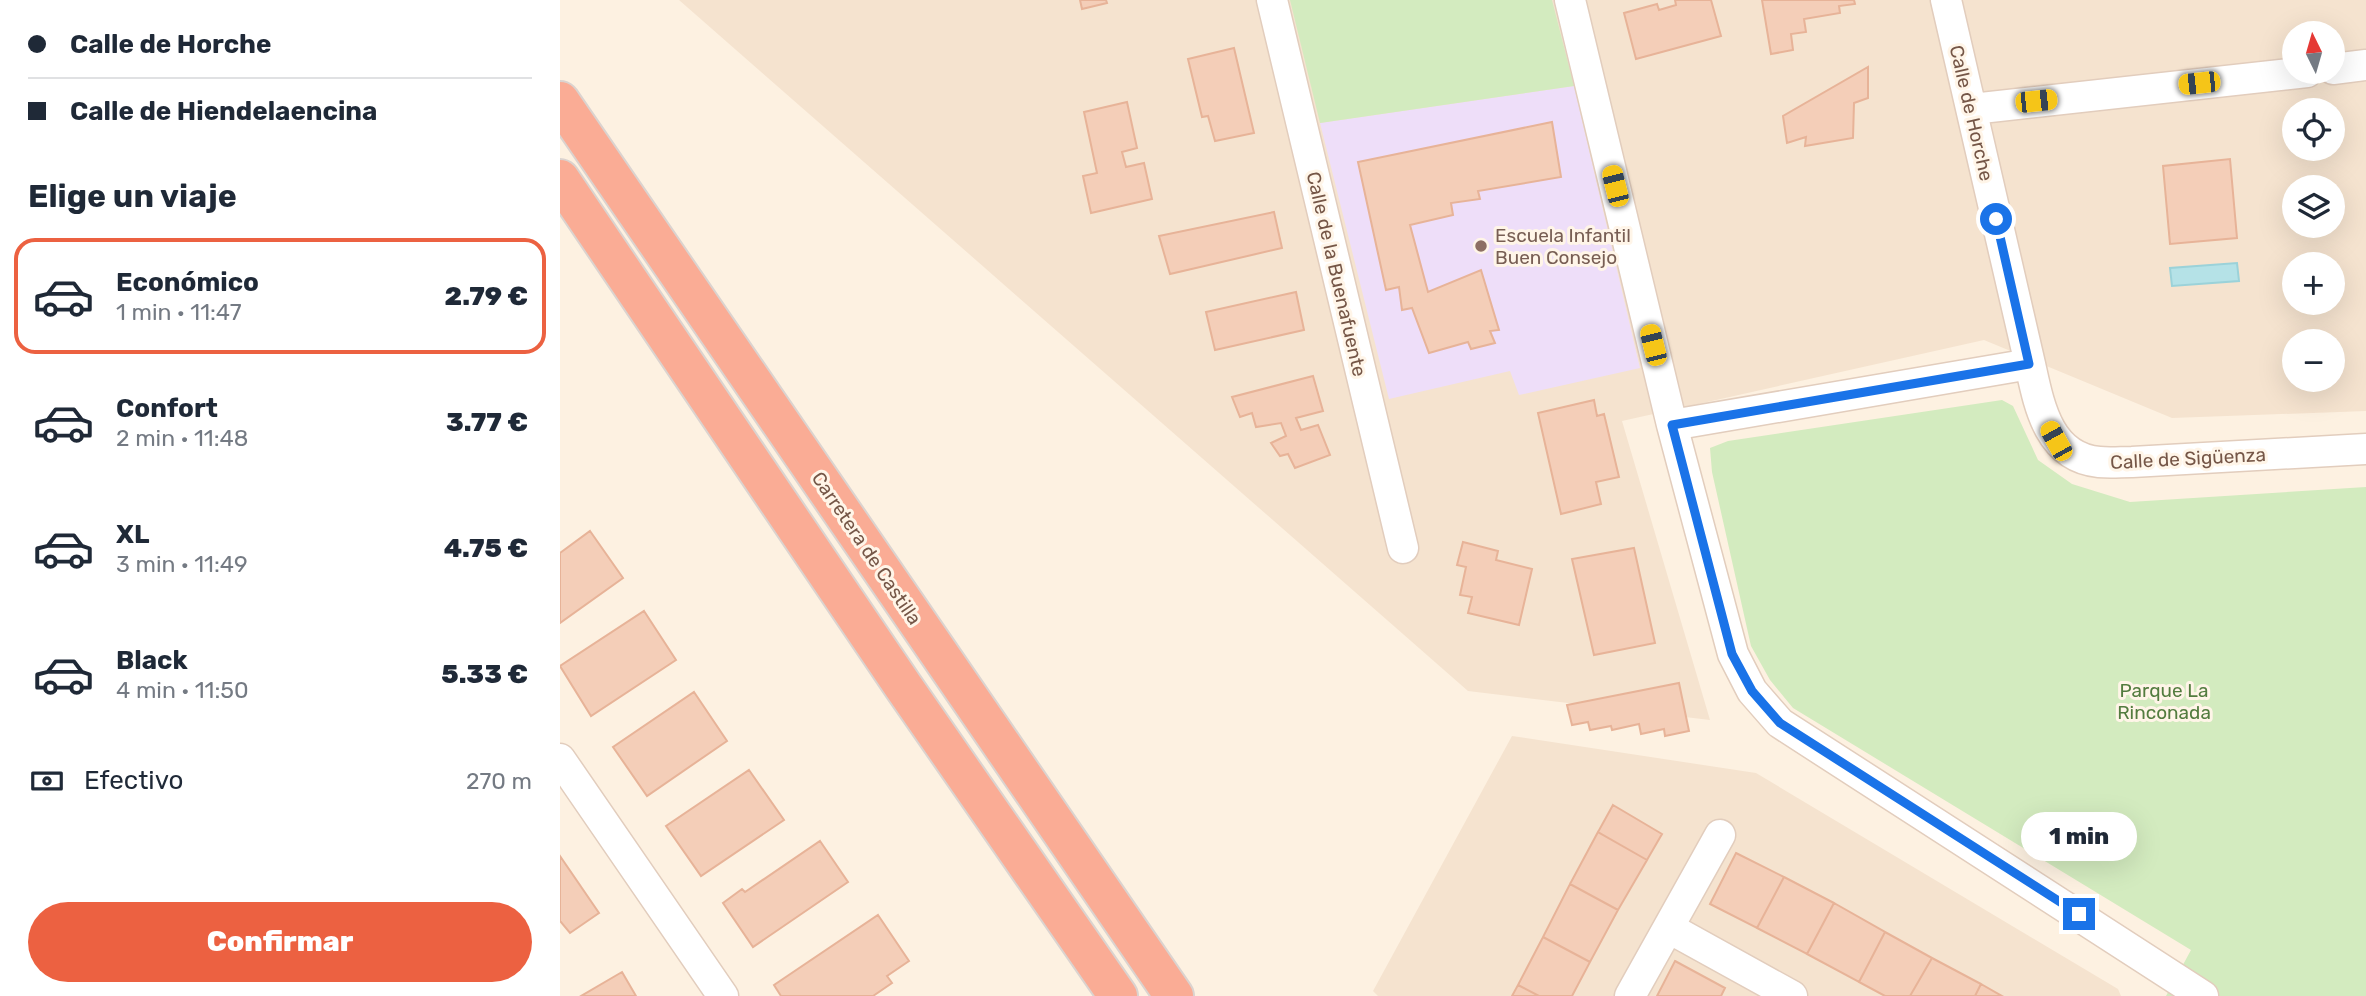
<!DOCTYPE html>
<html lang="es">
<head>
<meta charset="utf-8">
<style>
  body { margin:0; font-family:Rubik,sans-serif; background:#f2f2f3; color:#1f2937; height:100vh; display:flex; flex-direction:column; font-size:26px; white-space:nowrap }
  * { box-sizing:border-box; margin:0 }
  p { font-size:23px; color:#747a83 }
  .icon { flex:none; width:38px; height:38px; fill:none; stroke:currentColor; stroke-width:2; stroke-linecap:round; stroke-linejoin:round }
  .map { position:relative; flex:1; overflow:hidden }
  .drawer { display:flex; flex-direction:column; background:#fff; width:560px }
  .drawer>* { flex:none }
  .top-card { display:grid; align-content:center; height:154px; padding:0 28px; background:#fff }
  .needle { width:46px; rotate:355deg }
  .tools { position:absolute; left:1722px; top:21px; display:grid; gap:14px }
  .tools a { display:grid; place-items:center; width:63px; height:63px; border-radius:50%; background:#fff; box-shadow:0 7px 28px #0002; font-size:35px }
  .end { position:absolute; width:32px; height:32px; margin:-16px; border:9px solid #1a73e8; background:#fff; box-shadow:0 0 0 4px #fff }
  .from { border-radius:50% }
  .bubble { position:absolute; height:49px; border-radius:24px; background:#fff; box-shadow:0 7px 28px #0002; font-size:23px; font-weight:800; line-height:49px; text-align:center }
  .car { position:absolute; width:21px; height:42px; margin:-21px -10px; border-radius:9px; box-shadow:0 0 5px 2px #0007; background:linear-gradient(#f5c518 24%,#345 0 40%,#f5c518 0 76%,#345 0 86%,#f5c518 0) }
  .top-card b { display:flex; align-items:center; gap:24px; height:66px; font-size:26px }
  .top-card b+b { border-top:2px solid #e0e1e3 }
  .top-card i { width:18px; height:18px; background:#1f2937 }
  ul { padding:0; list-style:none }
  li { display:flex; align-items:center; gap:21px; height:116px; margin:0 14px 10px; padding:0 14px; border:4px solid transparent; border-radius:21px }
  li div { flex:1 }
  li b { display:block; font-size:26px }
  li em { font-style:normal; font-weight:800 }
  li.active { border-color:#ec6141 }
  li>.icon { width:63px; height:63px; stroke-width:1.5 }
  h2 { padding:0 28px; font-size:32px; line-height:84px }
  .pay { display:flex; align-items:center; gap:18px; height:77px; padding:0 28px; font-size:26px }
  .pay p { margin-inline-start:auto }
  .cta { display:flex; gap:14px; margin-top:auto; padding:14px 28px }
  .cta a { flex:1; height:80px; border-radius:42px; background:#ec6141; color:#fff; font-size:28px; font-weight:800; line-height:80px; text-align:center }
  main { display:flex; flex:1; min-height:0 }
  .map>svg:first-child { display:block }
  .residential { fill:#f5e3cf; fill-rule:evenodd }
  .education { fill:#eedef9 }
  .green { fill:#d3ebbf }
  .water { fill:#b5e2e7; stroke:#9bd2d9; stroke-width:2 }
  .building { fill:#f4ceb8; stroke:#e7b398; stroke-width:2 }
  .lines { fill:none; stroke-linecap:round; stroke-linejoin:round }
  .street-casing { stroke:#e2cdbd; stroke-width:33 }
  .highway-casing { stroke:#dbd3cf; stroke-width:42 }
  .street { stroke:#fff; stroke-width:30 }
  .highway { stroke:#faac95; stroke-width:38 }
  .route { stroke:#1a73e8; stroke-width:9 }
  .education-dot { fill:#8d6e63; stroke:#fff5e8; stroke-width:2.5 }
  .labels { text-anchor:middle; stroke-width:6; stroke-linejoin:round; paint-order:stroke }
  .street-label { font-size:19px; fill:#755647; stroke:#fff5e8 }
  .education-label { font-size:19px; fill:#785e54; stroke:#fff5e8; text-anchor:start }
  .park-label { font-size:19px; fill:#537c3f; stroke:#fff5e8 }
</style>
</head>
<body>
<main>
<section class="drawer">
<div class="top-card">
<b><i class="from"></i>Calle de Horche</b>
<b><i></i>Calle de Hiendelaencina</b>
</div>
<h2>Elige un viaje</h2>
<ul>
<li class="active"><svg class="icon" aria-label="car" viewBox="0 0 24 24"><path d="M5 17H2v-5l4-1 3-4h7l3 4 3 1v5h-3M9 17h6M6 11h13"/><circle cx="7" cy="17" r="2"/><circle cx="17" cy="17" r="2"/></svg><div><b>Económico</b><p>1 min · 11:47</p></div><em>2.79 €</em></li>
<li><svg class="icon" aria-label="car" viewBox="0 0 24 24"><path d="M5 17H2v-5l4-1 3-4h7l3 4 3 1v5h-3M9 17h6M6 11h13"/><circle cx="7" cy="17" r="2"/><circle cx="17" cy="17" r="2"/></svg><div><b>Confort</b><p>2 min · 11:48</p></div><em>3.77 €</em></li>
<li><svg class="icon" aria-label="car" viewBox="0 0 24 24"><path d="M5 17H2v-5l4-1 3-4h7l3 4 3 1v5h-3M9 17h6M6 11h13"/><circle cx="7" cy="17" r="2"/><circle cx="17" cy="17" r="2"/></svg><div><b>XL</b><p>3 min · 11:49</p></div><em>4.75 €</em></li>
<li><svg class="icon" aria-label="car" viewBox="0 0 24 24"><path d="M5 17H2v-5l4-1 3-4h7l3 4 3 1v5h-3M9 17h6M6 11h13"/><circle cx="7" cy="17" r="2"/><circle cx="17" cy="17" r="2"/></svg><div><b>Black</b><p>4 min · 11:50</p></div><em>5.33 €</em></li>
</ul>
<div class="pay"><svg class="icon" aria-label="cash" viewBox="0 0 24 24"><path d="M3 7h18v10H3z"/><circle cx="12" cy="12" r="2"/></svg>Efectivo<p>270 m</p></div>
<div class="cta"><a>Confirmar</a></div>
</section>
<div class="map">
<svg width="1806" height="996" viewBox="0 0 1806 996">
  <rect width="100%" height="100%" fill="#fdf1e1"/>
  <path class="residential" d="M119,0H1806V411L1612,418L1424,340L1062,421L1150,720L908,691ZM1734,33H1773V72H1734ZM1734,110H1773V149H1734ZM1734,187H1773V226H1734ZM1734,264H1773V303H1734ZM1734,341H1773V380H1734Z
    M952,736L1196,773L1558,989L1561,996H818L813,991Z"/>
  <path class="education" d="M1014,86L1080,368L959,395L950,371L829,399L760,123Z"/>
  <path class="green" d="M730,0H992L1014,86L760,123Z
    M1442,400L1453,406L1478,460L1512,484L1570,502L1806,487V996H1606L1631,950L1233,708L1210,680L1191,646L1152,472L1150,448L1168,441Z"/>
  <path class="water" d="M1677,263L1679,281L1612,286L1610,268Z"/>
  <path class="building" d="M520,0H546L547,3L522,9Z
    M1115,0H1151L1161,36L1076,59L1064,13L1097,4L1099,10L1116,5Z
    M1202,0H1294L1295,4L1279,6L1280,13L1244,19L1246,32L1231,34L1233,50L1211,54Z
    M674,48L694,133L655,141L648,116L642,117L628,59Z
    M1308,67V98L1294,103L1293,138L1245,146L1246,137L1227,143L1223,116Z
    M567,102L577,148L562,152L566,167L584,163L592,199L531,213L523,176L537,173L524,112Z
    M992,122L1001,177L918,191L920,199L891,203L893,215L850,225L868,292L921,270L939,330L930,331L935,343L911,349L908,342L869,353L852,308L842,310L839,287L826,290L798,162Z
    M1670,159L1677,238L1610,244L1603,166Z
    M714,212L722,248L610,274L599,236Z
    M736,292L744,330L655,350L646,312Z
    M753,376L763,411L736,418L741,430L758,425L770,455L735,468L728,454L720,456L711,443L726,436L721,423L696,427L692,413L680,417L672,397Z
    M1034,400L1037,416L1044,414L1059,477L1036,482L1041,504L1001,514L978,413Z
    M30,531L63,578L0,623V553Z
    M903,542L938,551L936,560L972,569L959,625L908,613L912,597L900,595L906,567L897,565Z
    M1074,548L1095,643L1034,655L1012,559Z
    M84,611L116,660L31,716L0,666Z
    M1119,683L1129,731L1105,736L1104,729L1081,734L1079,724L1052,730L1051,726L1030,730L1028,722L1012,725L1007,705Z
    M134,692L167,741L87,796L53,747Z
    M189,770L224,820L141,876L106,826Z
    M1053,805L1102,834L1087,860L1038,832Z
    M1038,832L1087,860L1058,910L1010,884Z
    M260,841L288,882L193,947L163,903L182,889L185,892Z
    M1176,853L1224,877L1197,928L1150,904Z
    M0,856L39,913L10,933L0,921Z
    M1224,877L1274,903L1247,954L1197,928Z
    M1010,884L1058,910L1030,962L983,937Z
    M1274,903L1325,932L1299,982L1247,954Z
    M318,915L349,961L327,976L332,983L313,996H221L214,985Z
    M1325,932L1372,958L1350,996H1325L1299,982Z
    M983,937L1030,962L1012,996H979L958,985Z
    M1372,958L1421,984L1415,996H1350Z
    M1115,961L1165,988L1161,996H1097Z
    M62,972L76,996H21Z
    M1421,984L1442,996H1415Z
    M958,985L979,996H952Z"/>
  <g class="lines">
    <g class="street-casing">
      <path id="street" d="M712,0L843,548
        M1010,0L1112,425L1173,654L1192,691L1220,723L1643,996
        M1773,69L1806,65
        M1412,109L1747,72
        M1470,364C1479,405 1488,457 1539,462C1550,463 1561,462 1572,462L1806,449
        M1112,425L1470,364L1386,0
        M0,759L163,996
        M1109,928L1232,996
        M1070,996L1160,835"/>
    </g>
    <g class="highway-casing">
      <path id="highway" d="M0,101L614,996
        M0,179L343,686L558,996"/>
    </g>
    <use href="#street" class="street"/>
    <use href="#highway" class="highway"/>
  </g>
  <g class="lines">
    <path class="route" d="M1436,219L1469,364L1112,425L1172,654L1192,691L1220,723L1519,914"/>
  </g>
  <circle class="education-dot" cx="921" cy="246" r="7"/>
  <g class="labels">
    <g class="street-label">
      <text transform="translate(1412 113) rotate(77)" y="7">Calle de Horche</text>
      <text transform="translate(777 274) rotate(77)" y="7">Calle de la Buenafuente</text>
      <text transform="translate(1628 458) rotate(-3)" y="7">Calle de Sigüenza</text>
      <text transform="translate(307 548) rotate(56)" y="7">Carretera de Castilla</text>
    </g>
    <g class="education-label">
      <text x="935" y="242">Escuela Infantil<tspan x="935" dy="22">Buen Consejo</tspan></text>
    </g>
    <g class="park-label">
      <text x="1604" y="697">Parque La<tspan x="1604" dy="22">Rinconada</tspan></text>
    </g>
  </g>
</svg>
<div class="tools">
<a><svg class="needle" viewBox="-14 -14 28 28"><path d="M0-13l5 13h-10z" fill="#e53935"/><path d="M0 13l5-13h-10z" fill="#747a83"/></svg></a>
<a><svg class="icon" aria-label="locate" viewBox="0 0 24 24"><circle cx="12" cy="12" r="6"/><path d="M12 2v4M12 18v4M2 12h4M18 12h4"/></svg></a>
<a><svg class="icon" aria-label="layers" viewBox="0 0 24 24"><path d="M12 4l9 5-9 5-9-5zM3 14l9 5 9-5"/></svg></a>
<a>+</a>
<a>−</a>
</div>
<i class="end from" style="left:1436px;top:219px"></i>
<i class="end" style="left:1519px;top:914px"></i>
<div class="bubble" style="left:1461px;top:812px;width:116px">1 min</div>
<i class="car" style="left:1639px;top:83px;rotate:264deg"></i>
<i class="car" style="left:1476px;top:101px;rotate:84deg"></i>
<i class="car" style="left:1055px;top:186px;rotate:346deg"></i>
<i class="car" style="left:1093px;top:345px;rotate:346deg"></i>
<i class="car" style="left:1496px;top:441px;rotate:331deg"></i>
</div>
</main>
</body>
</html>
